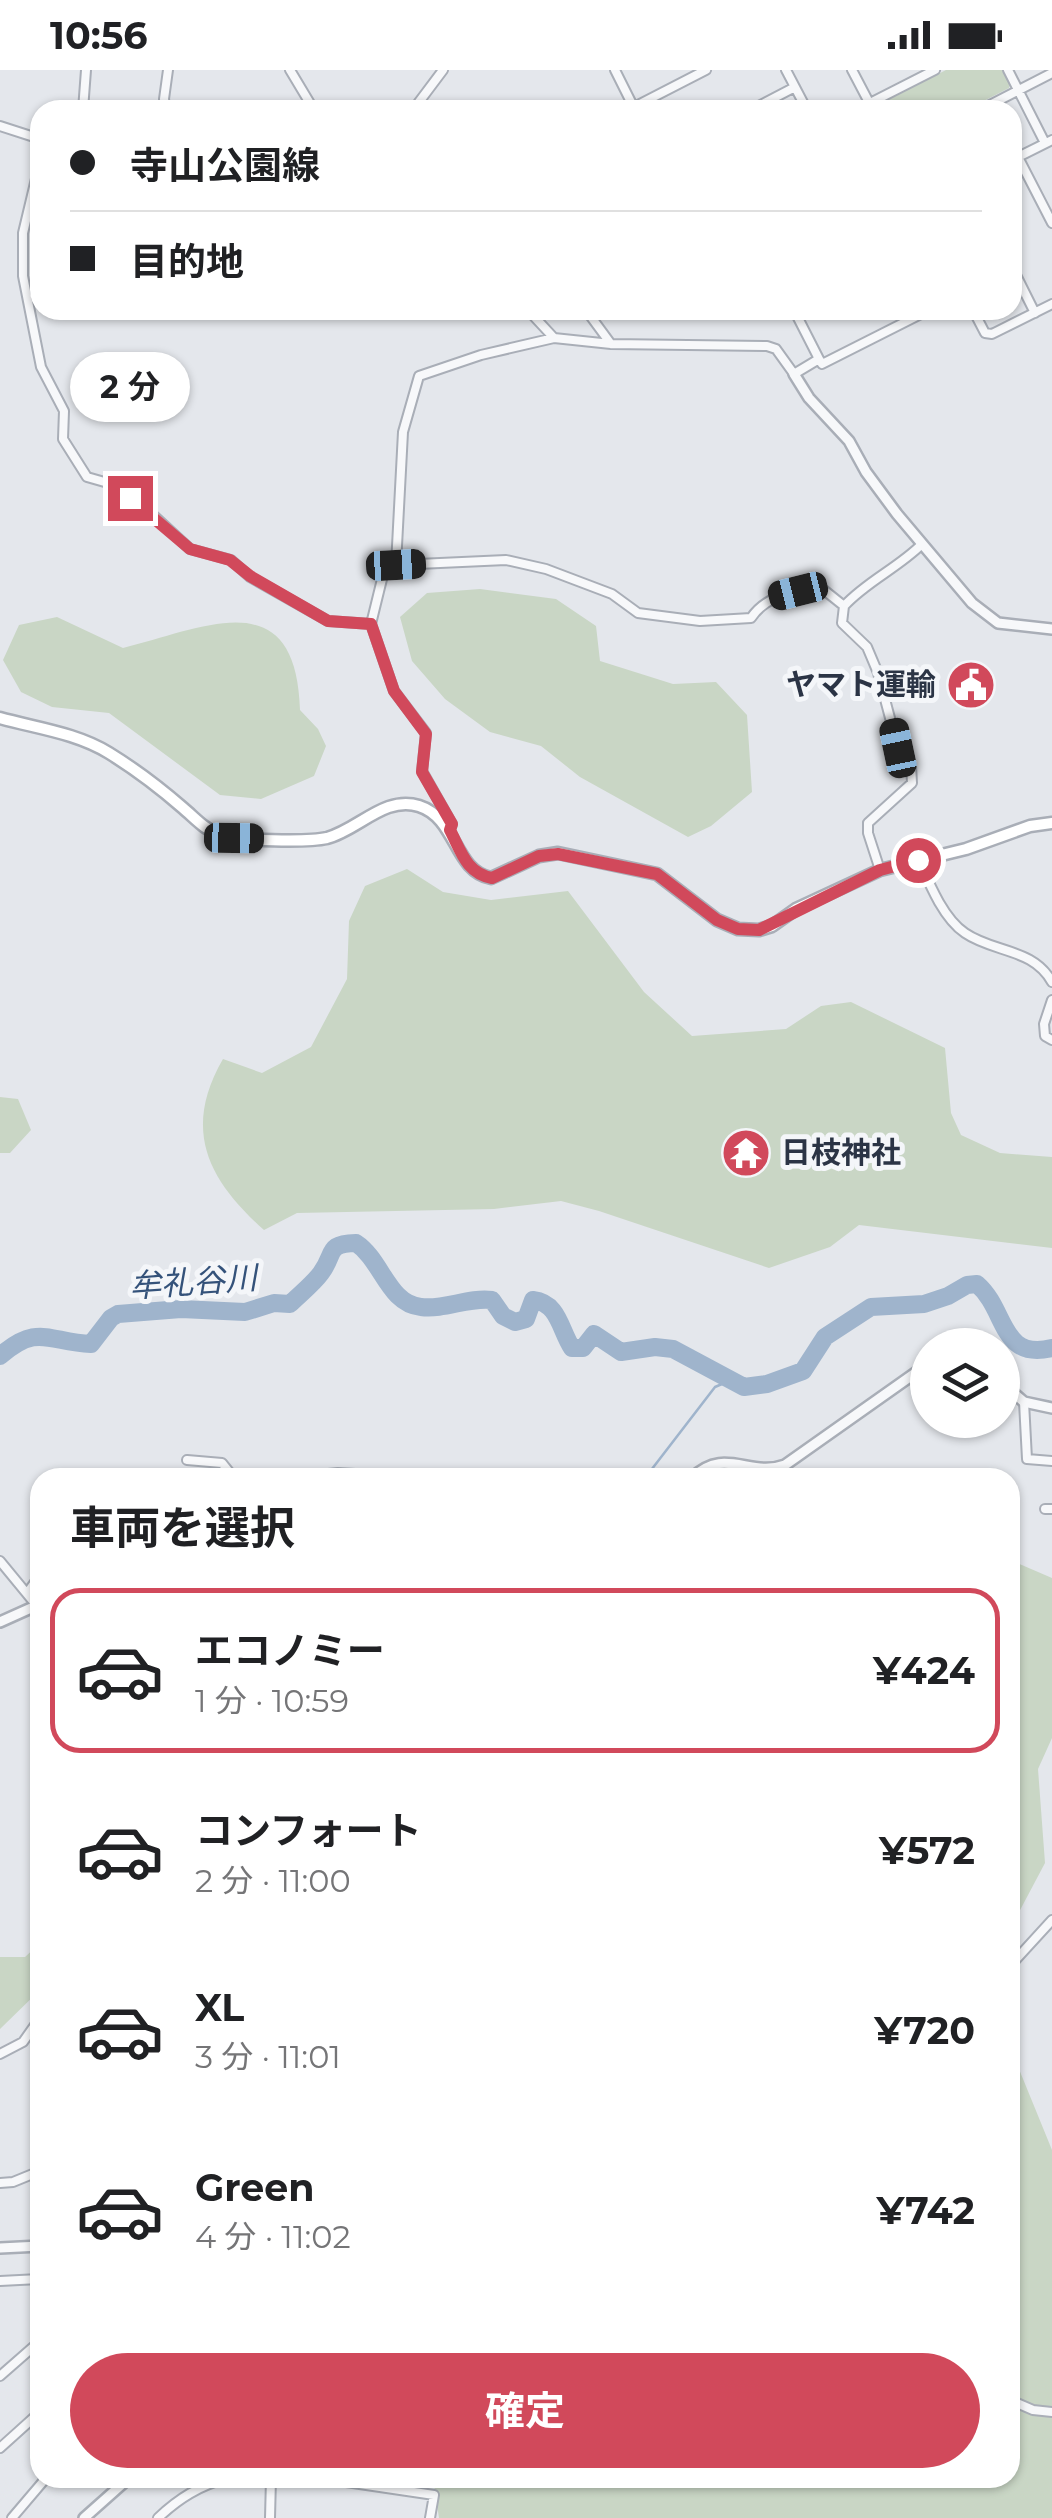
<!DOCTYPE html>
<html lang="ja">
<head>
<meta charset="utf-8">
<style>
  body { margin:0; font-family:Montserrat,"Noto Sans JP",sans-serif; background:#f6f6f6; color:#202124; height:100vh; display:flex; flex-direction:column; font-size:38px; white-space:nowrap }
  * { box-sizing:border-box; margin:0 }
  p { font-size:32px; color:#757577 }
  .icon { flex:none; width:55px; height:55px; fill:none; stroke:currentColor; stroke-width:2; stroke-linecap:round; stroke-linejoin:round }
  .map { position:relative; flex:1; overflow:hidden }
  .side { position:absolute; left:30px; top:1398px; width:990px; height:1020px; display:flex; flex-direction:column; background:#fff; border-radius:30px; box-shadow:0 2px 8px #0004 }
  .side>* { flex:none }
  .hud { position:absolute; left:30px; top:30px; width:992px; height:220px; border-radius:30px; box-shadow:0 2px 8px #0004; display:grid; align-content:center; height:220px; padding:0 40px; background:#fff }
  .fabs { position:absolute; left:910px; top:1258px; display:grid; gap:20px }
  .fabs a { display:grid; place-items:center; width:110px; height:110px; border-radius:50%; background:#fff; box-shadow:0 2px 8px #0004; font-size:50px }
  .end { position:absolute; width:45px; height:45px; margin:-22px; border:12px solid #d1495b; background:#fff; box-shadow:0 0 0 5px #fff }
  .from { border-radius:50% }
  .bubble { position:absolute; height:70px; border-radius:35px; background:#fff; box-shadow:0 2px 8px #0004; font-size:32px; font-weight:700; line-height:70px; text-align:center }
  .car { position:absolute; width:30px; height:60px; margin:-30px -15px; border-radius:12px; box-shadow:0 0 8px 2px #0007; background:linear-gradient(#222 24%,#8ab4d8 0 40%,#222 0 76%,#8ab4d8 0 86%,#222 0) }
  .hud b { display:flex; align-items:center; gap:35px; height:95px; font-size:38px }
  .hud b+b { border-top:2px solid #e0e0e0 }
  .hud i { width:25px; height:25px; background:#202124 }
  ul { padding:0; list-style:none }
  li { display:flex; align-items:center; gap:30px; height:165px; margin:0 20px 15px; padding:0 20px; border:5px solid transparent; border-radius:30px }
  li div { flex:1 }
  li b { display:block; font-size:38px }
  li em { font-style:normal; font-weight:700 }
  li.active { border-color:#d1495b }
  li>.icon { width:90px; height:90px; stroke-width:1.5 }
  h2 { padding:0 40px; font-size:45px; line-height:120px }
  .button { display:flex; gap:20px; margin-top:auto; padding:20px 40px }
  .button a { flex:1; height:115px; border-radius:60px; background:#d1495b; color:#fff; font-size:40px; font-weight:700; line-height:115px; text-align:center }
  .status { display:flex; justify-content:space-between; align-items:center; height:70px; padding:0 50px; background:#fff; direction:ltr }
  .status svg { height:28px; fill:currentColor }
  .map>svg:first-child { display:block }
  .green { fill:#c9d6c5 }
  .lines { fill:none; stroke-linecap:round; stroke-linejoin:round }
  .stream { stroke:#9fb4cc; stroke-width:2.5 }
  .river { stroke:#9fb4cc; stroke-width:18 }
  .minor-casing { stroke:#a9aeb7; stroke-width:12 }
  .tertiary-casing { stroke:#a9aeb7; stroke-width:14 }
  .secondary-casing { stroke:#a9aeb7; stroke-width:15 }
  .minor { stroke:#f7f8fa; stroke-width:8 }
  .tertiary { stroke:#f7f8fa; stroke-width:9 }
  .secondary { stroke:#fff; stroke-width:10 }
  .route { stroke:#d1495b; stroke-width:12 }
  .labels { text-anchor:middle; stroke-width:10; stroke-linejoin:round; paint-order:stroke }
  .poi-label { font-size:30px; font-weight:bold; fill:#2b3445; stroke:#f4f6f9; text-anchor:end }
  .water-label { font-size:32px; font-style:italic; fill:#34527a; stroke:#f4f6f9 }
</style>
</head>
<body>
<div class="status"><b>10:56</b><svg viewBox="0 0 49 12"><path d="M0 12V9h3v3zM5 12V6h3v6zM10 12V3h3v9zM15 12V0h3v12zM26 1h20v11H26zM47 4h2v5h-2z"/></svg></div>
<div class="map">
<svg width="1052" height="2448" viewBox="0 0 1052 2448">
  <rect width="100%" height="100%" fill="#e4e7ec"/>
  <path class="green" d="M946,0H1003L1010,14L1009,18L966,40H881L882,33Z
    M480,519L556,529L596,556L600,591L673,614L716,612L747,645L752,722L711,756L688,767L580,707L541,676L490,662L445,629L412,591L400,547L427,523Z
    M57,547L123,578C205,558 296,510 300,640L318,659L326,676L314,706L261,729L220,725L109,643L52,637L21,622L3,590L19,555Z
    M407,799L443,822L491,830L568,821L644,922L692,966L786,959L821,936L851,932L945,978L951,1043L961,1065L1000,1083L1052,1087V1178L859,1155L830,1177L769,1198L599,1141L561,1131L494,1139L297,1143L264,1160C208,1110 182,1060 223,989L262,1003L311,977L347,909L349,851L365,816Z
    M0,1027L18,1029L31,1060L10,1083H0Z
    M1010,1490L1052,1508V1668L1038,1699L1045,1793L1010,1859Z
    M40,1873V1920L0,1959V1887H25Z
    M1010,1977L1052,2080V2448H439L433,2408H1010Z"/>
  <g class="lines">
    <path class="stream" d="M645,1408L715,1317L729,1311"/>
    <path class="river" d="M0,1286C38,1253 48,1272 91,1274L111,1248L118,1244L181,1239L245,1242L274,1233L290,1234C300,1224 313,1214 321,1203C336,1183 325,1174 356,1173C382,1190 388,1234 421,1237C445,1240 468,1227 492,1230L503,1246L515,1252L526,1249L533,1230C559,1233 560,1260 572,1278H583L594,1264L621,1282L655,1277L673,1279L744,1317L767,1314L803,1301L825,1267L871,1237L924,1234L948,1226L967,1215L977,1214C1007,1240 1000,1291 1052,1278"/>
    <g class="minor-casing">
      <path id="minor" d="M290,0L314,40
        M615,0L635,40
        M786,0L807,40
        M852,0L873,40
        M1008,0L1045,73
        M870,33L935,0
        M634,37L706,0
        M83,40L86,0
        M166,40L164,29L168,0
        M413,40L443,0
        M751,40L795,17
        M980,40L1052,3
        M0,56L34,67L40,72
        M1018,87L1052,153
        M1012,90L1052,70
        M40,92L23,163V206L41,297L64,341L63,369L87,407L108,413L152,444L190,479L231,490L250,507L328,551L371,554
        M1012,197L1035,243
        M528,240L554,268
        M586,240L611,274
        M794,240L819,289
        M973,240L985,263L992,264L1052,234
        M396,495L403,362L419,306L481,285L554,268L611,274L767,276L776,279L794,304L819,289L822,294L929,240
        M844,536C867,511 898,498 922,474
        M450,760L452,754L422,701L426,663L394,621L371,554L384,501L396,495L506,490L546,499L612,524L638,543L700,551L751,548C766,525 794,522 819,516L844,536L842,553L867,577L878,603L898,678L911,695L912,713L868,753V763L880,800
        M919,790C929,813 943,848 965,863C994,883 1033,878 1052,912
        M1052,930L1044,954L1045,966L1052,970
        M1024,1332L1027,1389L1052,1391
        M187,1390L222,1393L234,1408
        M1045,1439H1052
        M0,1491L37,1536
        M28,1522L40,1505
        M1010,1896L1052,1850
        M0,1984L23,1972L40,1948
        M0,2113L13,2112L40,2101
        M0,2211L39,2209L40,2219
        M0,2306L40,2271
        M1010,2330L1033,2340L1052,2342
        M0,2378L40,2342
        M319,2408L434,2425L430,2448
        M12,2448L46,2408
        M158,2448C179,2428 199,2416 227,2408
        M270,2448L271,2408"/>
    </g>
    <g class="tertiary-casing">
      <path id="tertiary" d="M794,304L809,328L849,371L866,402L897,444L972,533L998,553L1052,559
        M1002,1313L1024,1332L1052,1338
        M299,1408L338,1404L407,1408
        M692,1408C725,1376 749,1408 785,1395L928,1294
        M0,1552L40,1534
        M0,2178L40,2176
        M84,2448L129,2408"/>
    </g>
    <g class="secondary-casing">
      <path id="secondary" d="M0,648C36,658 77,663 109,683C135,699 160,718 183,738C195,748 205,760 220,765C237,771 309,772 327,768C358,760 385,725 419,736C457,748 454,801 491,808L539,786L558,783L657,804L717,850L738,859L759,860L772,856L796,839L880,800L966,779L1030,756L1052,753"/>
    </g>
    <use href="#minor" class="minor"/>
    <use href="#tertiary" class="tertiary"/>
    <use href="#secondary" class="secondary"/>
  </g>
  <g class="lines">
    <path class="route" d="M130,428L190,479L230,490L250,506L328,551L371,554L394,621L426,664L422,702L452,754L450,760C461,781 466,803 492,808L539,786L558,784L657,804L717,850L738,859L759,860L880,800L918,790"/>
  </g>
  <defs>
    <g id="civic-disc" transform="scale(2.5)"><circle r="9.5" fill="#d1495b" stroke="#f4f6f9"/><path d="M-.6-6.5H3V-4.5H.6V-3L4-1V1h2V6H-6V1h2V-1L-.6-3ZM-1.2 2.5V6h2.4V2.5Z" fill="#fff"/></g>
    <g id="temple-disc" transform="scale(2.5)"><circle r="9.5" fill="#d1495b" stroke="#f4f6f9"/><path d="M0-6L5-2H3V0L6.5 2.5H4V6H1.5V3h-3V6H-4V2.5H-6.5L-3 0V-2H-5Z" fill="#fff"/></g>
  </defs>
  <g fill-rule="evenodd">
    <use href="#civic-disc" x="971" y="615"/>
    <use href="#temple-disc" x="746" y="1083"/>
  </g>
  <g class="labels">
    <g class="poi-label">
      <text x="936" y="625">ヤマト運輸</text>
      <text x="781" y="1093" text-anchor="start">日枝神社</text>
    </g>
    <g class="water-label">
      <text transform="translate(193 1212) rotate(-4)" y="11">牟礼谷川</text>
    </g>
  </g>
</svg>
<div class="fabs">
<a><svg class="icon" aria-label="layers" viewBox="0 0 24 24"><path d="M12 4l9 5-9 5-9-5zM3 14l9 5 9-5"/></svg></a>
</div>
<i class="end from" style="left:918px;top:790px"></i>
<i class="end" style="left:130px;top:428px"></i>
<div class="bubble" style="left:70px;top:282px;width:120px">2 分</div>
<i class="car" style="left:396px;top:495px;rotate:87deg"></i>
<i class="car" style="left:798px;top:521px;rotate:256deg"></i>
<i class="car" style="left:898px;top:678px;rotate:348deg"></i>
<i class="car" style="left:234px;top:768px;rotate:91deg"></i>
<div class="hud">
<b><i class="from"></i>寺山公園線</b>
<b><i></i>目的地</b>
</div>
<section class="side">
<h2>車両を選択</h2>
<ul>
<li class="active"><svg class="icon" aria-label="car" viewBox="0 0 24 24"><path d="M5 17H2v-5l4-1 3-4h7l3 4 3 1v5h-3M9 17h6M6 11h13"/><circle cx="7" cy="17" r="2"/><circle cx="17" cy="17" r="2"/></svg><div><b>エコノミー</b><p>1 分 · 10:59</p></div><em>¥424</em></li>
<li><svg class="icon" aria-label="car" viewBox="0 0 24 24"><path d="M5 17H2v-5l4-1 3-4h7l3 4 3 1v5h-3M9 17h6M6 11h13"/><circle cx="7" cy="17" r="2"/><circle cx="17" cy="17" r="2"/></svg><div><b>コンフォート</b><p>2 分 · 11:00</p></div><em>¥572</em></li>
<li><svg class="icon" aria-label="car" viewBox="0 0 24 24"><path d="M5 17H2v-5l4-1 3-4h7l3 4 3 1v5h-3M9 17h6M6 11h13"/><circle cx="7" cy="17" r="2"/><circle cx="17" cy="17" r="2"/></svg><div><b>XL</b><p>3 分 · 11:01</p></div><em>¥720</em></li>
<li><svg class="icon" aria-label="car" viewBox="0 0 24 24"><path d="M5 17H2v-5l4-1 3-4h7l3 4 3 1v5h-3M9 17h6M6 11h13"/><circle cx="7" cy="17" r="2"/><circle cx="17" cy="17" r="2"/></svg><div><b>Green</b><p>4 分 · 11:02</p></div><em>¥742</em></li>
</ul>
<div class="button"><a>確定</a></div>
</section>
</div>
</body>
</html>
